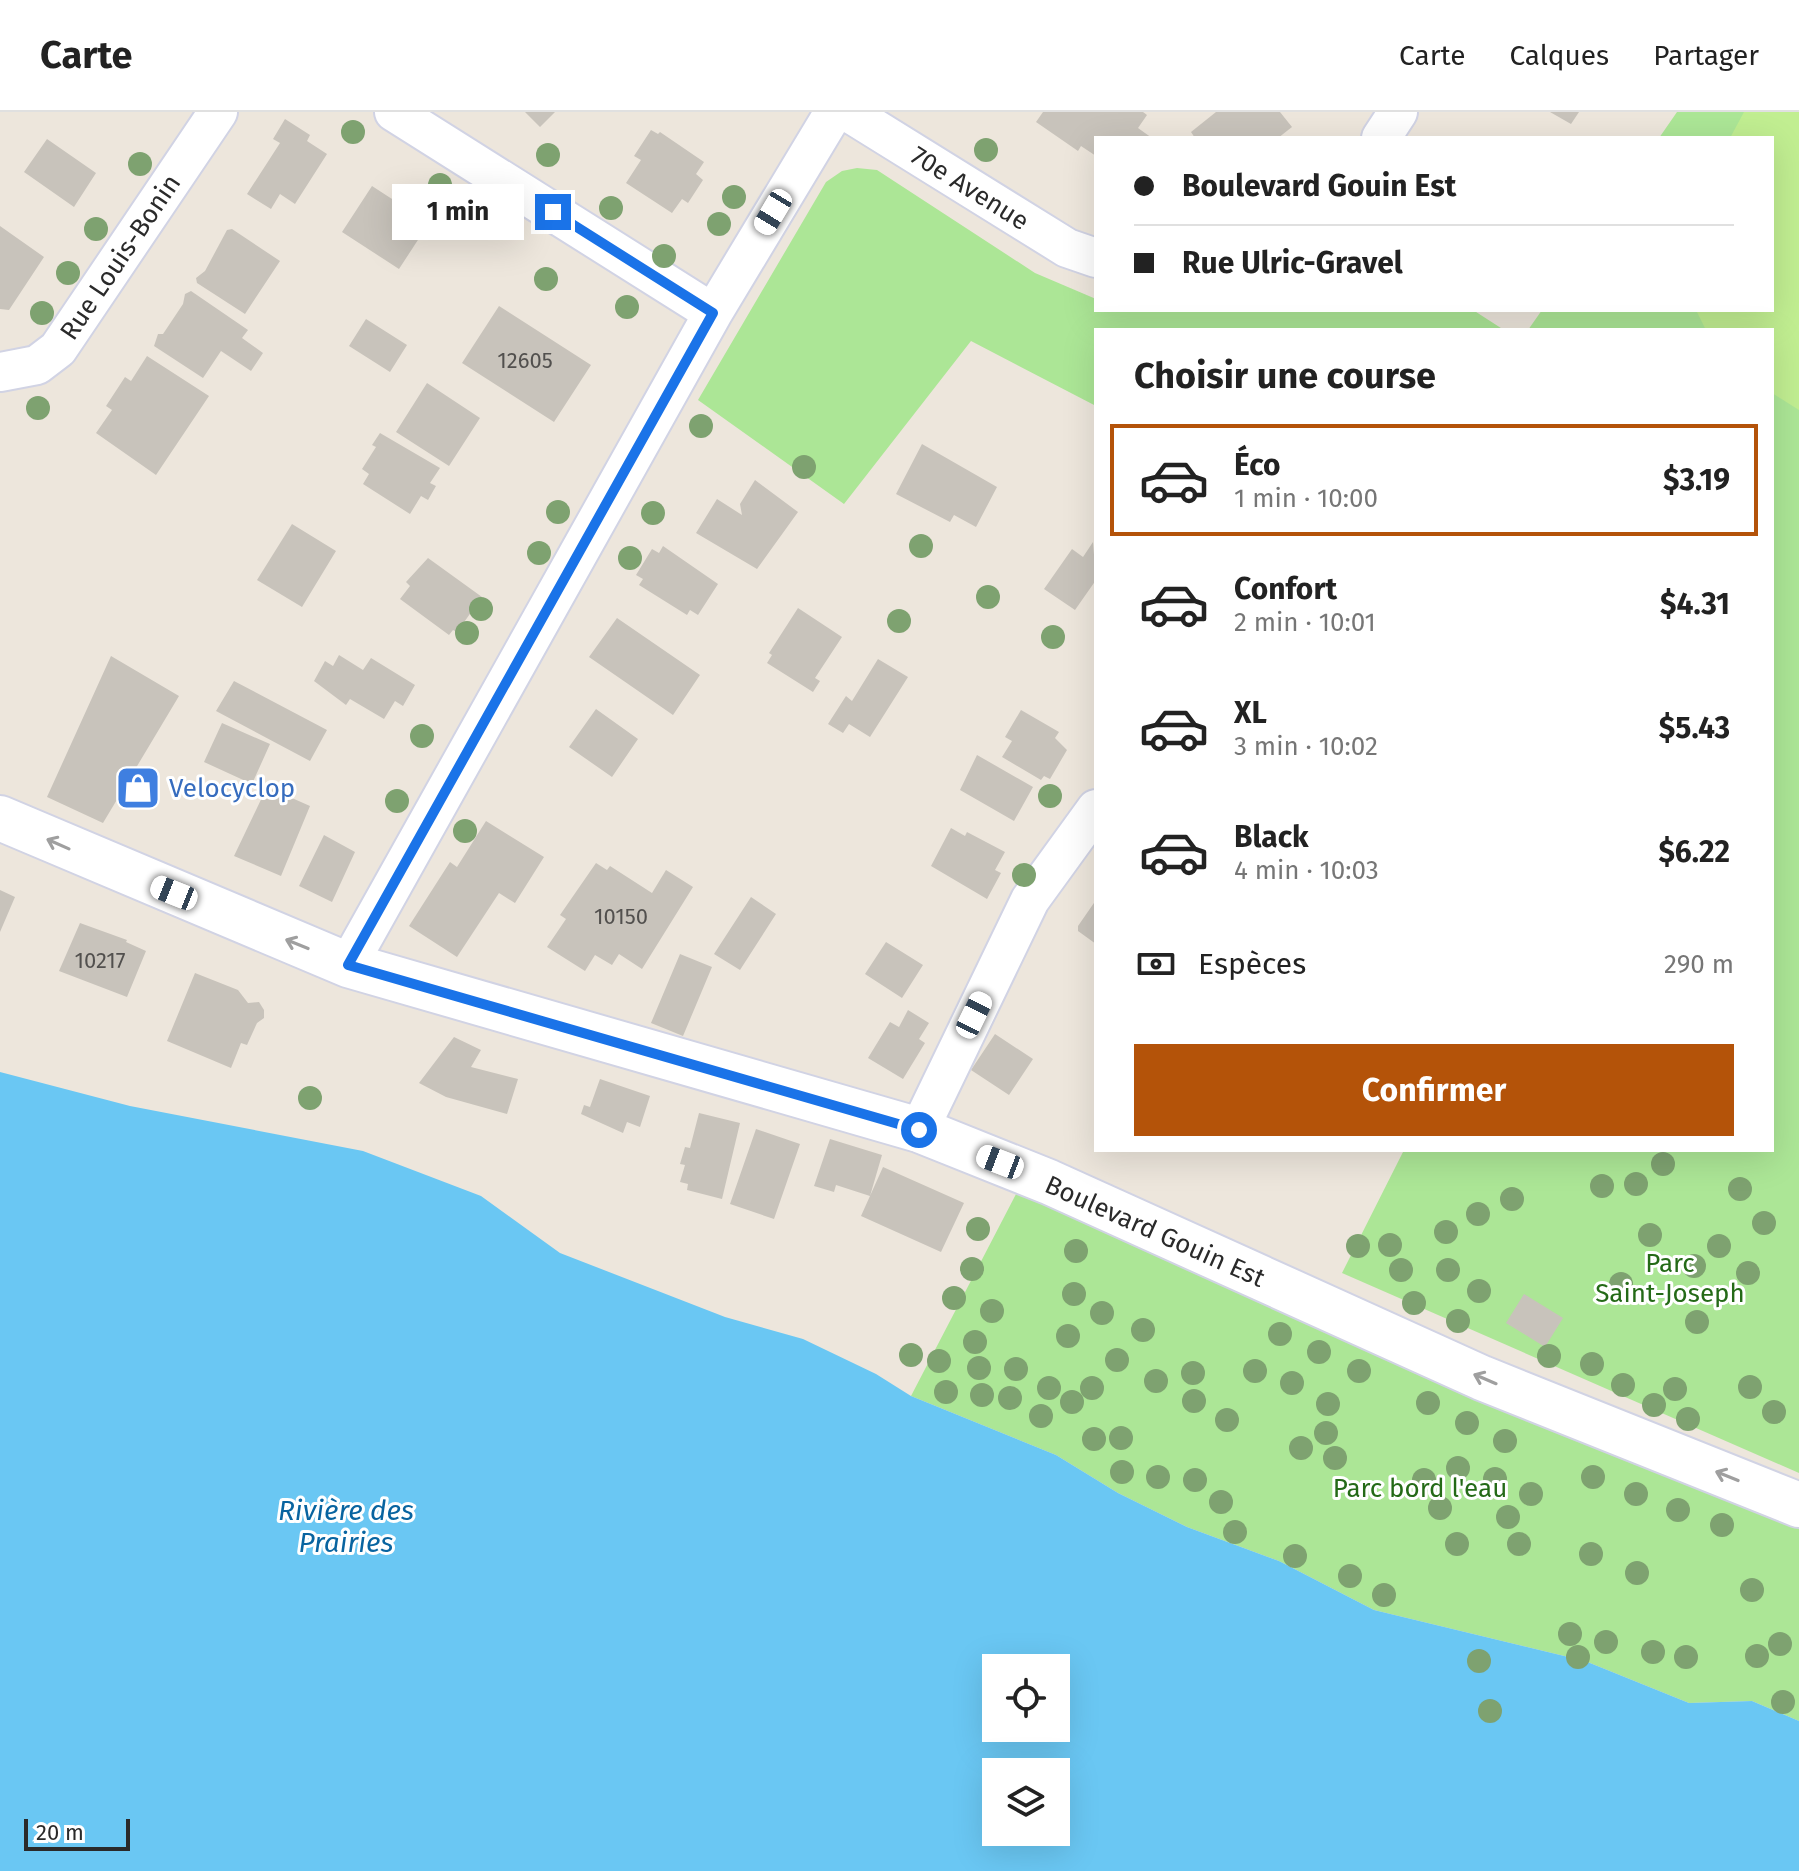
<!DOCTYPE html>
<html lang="fr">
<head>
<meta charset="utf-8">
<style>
  body { margin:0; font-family:"Fira Sans",sans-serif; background:#f2f2f2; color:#222; height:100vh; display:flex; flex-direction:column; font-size:30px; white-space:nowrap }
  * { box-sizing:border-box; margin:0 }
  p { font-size:26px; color:#767676 }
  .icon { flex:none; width:44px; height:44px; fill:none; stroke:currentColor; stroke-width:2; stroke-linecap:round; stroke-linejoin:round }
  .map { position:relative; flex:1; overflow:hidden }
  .drawer { position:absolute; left:1094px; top:216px; width:680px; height:824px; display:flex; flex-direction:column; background:#fff; border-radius:0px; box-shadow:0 8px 32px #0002 }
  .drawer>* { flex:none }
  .top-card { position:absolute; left:1094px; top:24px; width:680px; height:176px; border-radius:0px; box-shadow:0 8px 32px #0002; display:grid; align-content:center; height:176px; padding:0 40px; background:#fff }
  .tools { position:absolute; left:982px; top:1542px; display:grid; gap:16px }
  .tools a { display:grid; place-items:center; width:88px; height:88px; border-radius:0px; background:#fff; box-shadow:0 8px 32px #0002; font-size:40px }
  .scale { position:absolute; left:24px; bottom:20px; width:106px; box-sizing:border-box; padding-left:8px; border:4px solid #2a2a2a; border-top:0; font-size:22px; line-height:28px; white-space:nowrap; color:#2a2a2a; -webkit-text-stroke:6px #fff; paint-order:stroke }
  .end { position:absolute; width:36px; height:36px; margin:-18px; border:10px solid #1a73e8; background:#fff; box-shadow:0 0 0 4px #fff }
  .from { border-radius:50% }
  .bubble { position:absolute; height:56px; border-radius:0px; background:#fff; box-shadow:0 8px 32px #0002; font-size:26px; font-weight:700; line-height:56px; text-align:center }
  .car { position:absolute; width:24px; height:48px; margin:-24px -12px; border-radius:10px; box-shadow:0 0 6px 2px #0007; background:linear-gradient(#fff 24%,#345 0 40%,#fff 0 76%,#345 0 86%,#fff 0) }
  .top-card b { display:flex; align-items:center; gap:28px; height:76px; font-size:30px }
  .top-card b+b { border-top:2px solid #e0e0e0 }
  .top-card i { width:20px; height:20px; background:#222 }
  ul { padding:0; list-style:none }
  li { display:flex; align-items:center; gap:24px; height:112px; margin:0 16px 12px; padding:0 24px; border:4px solid transparent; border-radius:0px }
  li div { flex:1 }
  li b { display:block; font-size:30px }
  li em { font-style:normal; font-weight:700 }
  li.current { border-color:#b45309 }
  li>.icon { width:72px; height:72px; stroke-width:1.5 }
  h2 { padding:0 40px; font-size:36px; line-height:96px }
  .pay { display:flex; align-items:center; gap:20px; height:88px; padding:0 40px; font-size:30px }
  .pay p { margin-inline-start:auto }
  .button { display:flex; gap:16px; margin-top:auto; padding:16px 40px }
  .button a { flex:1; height:92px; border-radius:0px; background:#b45309; color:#fff; font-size:32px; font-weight:700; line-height:92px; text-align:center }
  header { display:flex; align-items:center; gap:48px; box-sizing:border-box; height:112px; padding:0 40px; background:#fff; border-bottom:2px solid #e0e0e0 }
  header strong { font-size:38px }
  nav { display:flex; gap:44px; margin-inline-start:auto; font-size:28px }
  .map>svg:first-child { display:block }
  .green { fill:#ace696 }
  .pitch { fill:#c1ee91 }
  .water { fill:#6ac7f3; fill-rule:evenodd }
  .building { fill:#c8c3bb }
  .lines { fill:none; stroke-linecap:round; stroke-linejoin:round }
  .minor-casing { stroke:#d1d3e4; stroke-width:42 }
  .tertiary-casing { stroke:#d1d3e4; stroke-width:48 }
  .minor { stroke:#fff; stroke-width:38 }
  .tertiary { stroke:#fff; stroke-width:44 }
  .tree { fill:#7ea270 }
  .oneway { stroke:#9f9f9f }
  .route { stroke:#1a73e8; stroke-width:10 }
  .labels { text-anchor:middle; stroke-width:6; stroke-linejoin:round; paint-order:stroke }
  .number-label { font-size:22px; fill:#52504e }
  .street-label { font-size:26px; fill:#2a2a2a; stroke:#fff }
  .shop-label { font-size:26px; fill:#366cbe; stroke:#fff; text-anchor:start }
  .park-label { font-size:26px; fill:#246a17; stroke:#fff }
  .water-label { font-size:28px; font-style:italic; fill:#0864a0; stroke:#fff }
</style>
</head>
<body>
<header>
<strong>Carte</strong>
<nav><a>Carte</a><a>Calques</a><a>Partager</a></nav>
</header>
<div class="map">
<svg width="1799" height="1759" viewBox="0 0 1799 1759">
  <rect width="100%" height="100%" fill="#ede6dc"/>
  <path class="green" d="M1677,0H1799V1361L1342,1161L1404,1038H1772V218H1528L1542,198H1772V26H1659Z
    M857,56L877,58L1035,161L1096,187V198H1473L1504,218H1096V294L971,229L844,392L698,288L826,70L842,59Z
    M1027,1061L1799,1391V1609L1752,1589L1689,1591L1585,1549L1374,1498L1279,1449L1187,1415L1118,1381L1056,1343L911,1284Z"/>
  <path class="pitch" d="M1744,0H1799V298L1772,281V218H1706L1696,198H1772V26H1730Z"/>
  <path class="water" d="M0,960L130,994L363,1039L481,1084L560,1141L725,1205L803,1227L876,1262L911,1284L1056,1343L1118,1381L1187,1415L1279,1449L1374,1498L1585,1549L1689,1591L1752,1589L1799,1609V1759H0ZM996,1556H1056V1616H996ZM996,1660H1056V1720H996Z"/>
  <path class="building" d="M525,0H555L540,15Z
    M1043,0H1143L1147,3L1138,16L1152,26H1096V44L1081,34L1078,39L1036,10Z
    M1216,0H1280L1292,15L1278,26H1195L1191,20Z
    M1550,0H1579L1571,12Z
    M285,7L310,23L307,29L327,42L295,92L280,82L271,97L247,82L280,31L273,27Z
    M651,18L658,22L660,20L704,50L696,62L703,68L688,91L682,87L672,101L626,71L641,48L634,44Z
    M47,27L96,61L74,95L24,60Z
    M372,74L429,111L399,157L342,120Z
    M0,114L44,145L9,198L0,197Z
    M232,117L280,149L245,202L197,171L196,166L205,159L227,118Z
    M191,179L248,218L242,226L263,241L251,259L221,239L203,266L154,234L158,222H163L183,192L185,182Z
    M499,194L591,253L554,310L462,251Z
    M366,207L407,233L390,260L349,234Z
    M147,244L209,284L156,363L96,321L112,298L106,294L125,265L131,269Z
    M427,271L480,306L449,354L396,320Z
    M380,321L440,356L430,371L436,374L428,388L421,384L410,402L363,372L369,362L362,357L376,335L372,333Z
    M922,332L997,375L976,415L954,403L950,410L896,382Z
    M755,368L798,400L757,457L696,421L717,387L742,403L740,392Z
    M292,412L336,439L302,495L257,468Z
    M1093,430L1096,468L1075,498L1044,477L1072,437L1083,445Z
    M663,434L718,472L698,503L690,498L687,503L639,473L643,467L636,463L652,437L659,441Z
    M428,446L482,485L457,520L453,518L449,523L400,487L410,474L406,470Z
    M798,496L842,525L815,566L820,569L813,580L767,551L772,543L769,541Z
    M617,506L700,563L673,603L589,545Z
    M339,543L363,558L371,546L415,573L403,594L395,589L384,607L350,587L346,593L314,569L325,549L333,554Z
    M111,544L179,584L103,711L47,685Z
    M878,547L908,565L870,625L849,612L843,621L828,612L846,584L852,589Z
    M234,569L327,618L310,649L216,599Z
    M596,597L638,627L612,665L569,635Z
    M1021,598L1059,620L1055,626L1067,638L1050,667L1044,664L1041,668L1002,645L1012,629L1005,625Z
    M222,611L270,632L252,672L204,650Z
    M977,643L1033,675L1014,709L960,678Z
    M267,675L310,694L281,764L234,744Z
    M486,709L544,745L515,791L499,781L457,845L409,814L450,750L457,755Z
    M951,716L965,724L967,720L1005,740L995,758L1001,761L987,787L931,754Z
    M324,723L355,740L332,790L299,774Z
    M596,751L607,758L610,754L652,781L666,758L693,775L642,857L619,842L612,853L595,843L585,859L547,835L566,807L560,803Z
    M0,778L15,785L0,820Z
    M751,785L776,802L740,858L714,842Z
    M1096,788V832L1078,819V814Z
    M80,811L127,828L126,830L146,839L127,885L59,859Z
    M886,830L923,853L902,886L865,862Z
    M680,842L712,855L683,924L651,911Z
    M195,861L238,878L248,891L259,890L264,898V906L257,911L247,933L241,931L231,956L167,929Z
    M908,898L929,911L919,927L925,931L903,967L868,946L890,910L899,915Z
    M995,922L1033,947L1009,983L971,958Z
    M454,925L481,938L471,955L518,967L507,1002L446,985L419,971Z
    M600,967L650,984L640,1015L627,1010L623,1021L581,1002L584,993L590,995Z
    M699,1001L740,1011L722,1087L687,1078L688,1072L680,1070L685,1053L680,1052L685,1035L690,1036Z
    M756,1017L800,1032L774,1107L730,1092Z
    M830,1027L882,1043L870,1084L836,1073L834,1080L814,1074Z
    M883,1055L964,1091L941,1140L861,1104Z
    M1524,1182L1563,1206L1545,1235L1506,1211Z"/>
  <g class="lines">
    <g class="minor-casing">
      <path id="minor" d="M394,0L713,201
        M848,0L1067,136L1096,146
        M1381,26L1398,0
        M0,260L37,253L58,237L218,0
        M348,853L713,201L834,0
        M919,1018L1030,788L1096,697"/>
    </g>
    <g class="tertiary-casing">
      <path id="tertiary" d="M0,706L348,853L919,1018L1049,1070L1482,1266L1799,1393"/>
    </g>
    <use href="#minor" class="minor"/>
    <use href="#tertiary" class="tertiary"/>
  </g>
  <g class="tree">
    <circle cx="353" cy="20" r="12"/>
    <circle cx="986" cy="38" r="12"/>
    <circle cx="548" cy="43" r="12"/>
    <circle cx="140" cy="52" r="12"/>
    <circle cx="440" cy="73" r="12"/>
    <circle cx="734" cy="85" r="12"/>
    <circle cx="611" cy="96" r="12"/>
    <circle cx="484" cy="101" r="12"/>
    <circle cx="719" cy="112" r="12"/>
    <circle cx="96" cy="117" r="12"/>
    <circle cx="664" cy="144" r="12"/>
    <circle cx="68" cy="161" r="12"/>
    <circle cx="546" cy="167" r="12"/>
    <circle cx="627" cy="195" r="12"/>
    <circle cx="42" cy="201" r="12"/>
    <circle cx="38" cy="296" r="12"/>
    <circle cx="701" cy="314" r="12"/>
    <circle cx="804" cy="355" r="12"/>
    <circle cx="558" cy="400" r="12"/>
    <circle cx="653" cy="401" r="12"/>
    <circle cx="921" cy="434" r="12"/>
    <circle cx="539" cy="441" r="12"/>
    <circle cx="630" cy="446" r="12"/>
    <circle cx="988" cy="485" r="12"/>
    <circle cx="481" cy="497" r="12"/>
    <circle cx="899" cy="509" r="12"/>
    <circle cx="467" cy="521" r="12"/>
    <circle cx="1053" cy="525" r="12"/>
    <circle cx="422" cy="624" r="12"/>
    <circle cx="1050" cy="684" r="12"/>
    <circle cx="397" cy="689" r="12"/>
    <circle cx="465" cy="719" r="12"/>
    <circle cx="1024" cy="763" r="12"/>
    <circle cx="310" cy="986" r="12"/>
    <circle cx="1663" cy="1052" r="12"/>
    <circle cx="1636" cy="1072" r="12"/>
    <circle cx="1602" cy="1074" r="12"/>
    <circle cx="1740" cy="1077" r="12"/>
    <circle cx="1512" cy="1087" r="12"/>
    <circle cx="1478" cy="1102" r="12"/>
    <circle cx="1764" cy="1111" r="12"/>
    <circle cx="978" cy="1117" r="12"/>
    <circle cx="1446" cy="1120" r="12"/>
    <circle cx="1650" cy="1123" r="12"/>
    <circle cx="1390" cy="1133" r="12"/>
    <circle cx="1358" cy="1134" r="12"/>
    <circle cx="1719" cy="1134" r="12"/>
    <circle cx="1076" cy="1139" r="12"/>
    <circle cx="1694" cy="1154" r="12"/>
    <circle cx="972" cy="1157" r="12"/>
    <circle cx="1401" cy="1158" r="12"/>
    <circle cx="1448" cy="1158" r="12"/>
    <circle cx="1748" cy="1161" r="12"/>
    <circle cx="1621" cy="1172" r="12"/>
    <circle cx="1479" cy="1179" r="12"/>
    <circle cx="1074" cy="1182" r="12"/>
    <circle cx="954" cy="1186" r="12"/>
    <circle cx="1414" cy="1191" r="12"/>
    <circle cx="992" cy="1199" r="12"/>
    <circle cx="1102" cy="1201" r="12"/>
    <circle cx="1458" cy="1209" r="12"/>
    <circle cx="1697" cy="1210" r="12"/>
    <circle cx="1143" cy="1218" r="12"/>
    <circle cx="1280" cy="1222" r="12"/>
    <circle cx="1068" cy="1224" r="12"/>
    <circle cx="975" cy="1230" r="12"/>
    <circle cx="1319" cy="1240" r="12"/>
    <circle cx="911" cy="1243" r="12"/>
    <circle cx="1549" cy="1244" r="12"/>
    <circle cx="1117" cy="1248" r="12"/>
    <circle cx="939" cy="1249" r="12"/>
    <circle cx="1592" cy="1252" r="12"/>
    <circle cx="979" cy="1256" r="12"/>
    <circle cx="1016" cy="1257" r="12"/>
    <circle cx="1255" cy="1259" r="12"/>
    <circle cx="1359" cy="1259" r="12"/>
    <circle cx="1193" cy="1261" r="12"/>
    <circle cx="1156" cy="1269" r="12"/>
    <circle cx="1292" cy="1271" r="12"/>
    <circle cx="1623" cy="1273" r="12"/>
    <circle cx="1750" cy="1275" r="12"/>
    <circle cx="1049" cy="1276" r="12"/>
    <circle cx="1092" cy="1276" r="12"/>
    <circle cx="1675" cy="1277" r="12"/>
    <circle cx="946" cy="1280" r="12"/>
    <circle cx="982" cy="1283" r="12"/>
    <circle cx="1010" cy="1286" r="12"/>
    <circle cx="1194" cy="1289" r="12"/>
    <circle cx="1072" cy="1290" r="12"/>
    <circle cx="1428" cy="1291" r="12"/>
    <circle cx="1328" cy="1292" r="12"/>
    <circle cx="1654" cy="1293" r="12"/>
    <circle cx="1774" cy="1300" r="12"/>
    <circle cx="1041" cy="1304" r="12"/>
    <circle cx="1688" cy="1307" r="12"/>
    <circle cx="1227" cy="1308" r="12"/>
    <circle cx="1467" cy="1311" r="12"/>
    <circle cx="1326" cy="1321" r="12"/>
    <circle cx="1121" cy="1326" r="12"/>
    <circle cx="1094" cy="1327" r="12"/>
    <circle cx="1505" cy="1329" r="12"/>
    <circle cx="1301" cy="1336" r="12"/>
    <circle cx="1335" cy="1346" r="12"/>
    <circle cx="1458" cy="1356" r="12"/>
    <circle cx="1122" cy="1360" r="12"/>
    <circle cx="1158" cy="1365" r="12"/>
    <circle cx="1593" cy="1365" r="12"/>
    <circle cx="1495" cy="1367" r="12"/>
    <circle cx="1195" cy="1368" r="12"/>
    <circle cx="1424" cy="1368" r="12"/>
    <circle cx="1531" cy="1382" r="12"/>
    <circle cx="1636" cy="1382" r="12"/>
    <circle cx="1221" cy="1390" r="12"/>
    <circle cx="1440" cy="1396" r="12"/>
    <circle cx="1678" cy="1398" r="12"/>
    <circle cx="1508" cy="1405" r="12"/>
    <circle cx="1722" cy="1413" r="12"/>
    <circle cx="1235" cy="1420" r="12"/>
    <circle cx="1457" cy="1432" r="12"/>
    <circle cx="1519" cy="1432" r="12"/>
    <circle cx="1591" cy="1442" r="12"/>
    <circle cx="1295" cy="1444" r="12"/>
    <circle cx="1637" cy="1461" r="12"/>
    <circle cx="1350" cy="1464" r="12"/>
    <circle cx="1752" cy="1478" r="12"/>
    <circle cx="1384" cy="1483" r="12"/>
    <circle cx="1570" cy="1522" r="12"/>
    <circle cx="1606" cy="1530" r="12"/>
    <circle cx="1780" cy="1532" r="12"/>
    <circle cx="1653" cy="1540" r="12"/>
    <circle cx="1757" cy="1544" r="12"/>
    <circle cx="1578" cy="1545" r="12"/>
    <circle cx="1686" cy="1545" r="12"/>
    <circle cx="1479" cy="1549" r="12"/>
    <circle cx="1783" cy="1590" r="12"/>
    <circle cx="1490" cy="1599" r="12"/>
  </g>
  <defs><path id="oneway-shaft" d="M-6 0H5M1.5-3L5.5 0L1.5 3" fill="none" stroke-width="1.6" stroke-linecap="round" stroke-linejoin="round" transform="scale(2)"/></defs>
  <g class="oneway">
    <use href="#oneway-shaft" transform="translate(58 732) rotate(-156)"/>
    <use href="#oneway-shaft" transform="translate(297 832) rotate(-158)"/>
    <use href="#oneway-shaft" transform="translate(1485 1267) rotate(-157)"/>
    <use href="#oneway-shaft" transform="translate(1727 1364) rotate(-158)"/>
  </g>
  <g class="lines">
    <path class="route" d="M553,100L713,201L348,853L919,1018"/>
  </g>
  <defs>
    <g id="shop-square" transform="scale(2.3)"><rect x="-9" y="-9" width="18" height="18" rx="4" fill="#3f7fe0" stroke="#fff"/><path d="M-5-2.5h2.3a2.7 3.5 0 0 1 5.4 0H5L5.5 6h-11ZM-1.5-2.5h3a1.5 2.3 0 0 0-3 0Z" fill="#fff"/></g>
  </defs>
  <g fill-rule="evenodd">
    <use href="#shop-square" x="138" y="676"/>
  </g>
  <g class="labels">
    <g class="number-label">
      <text x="525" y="256">12605</text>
      <text x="621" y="812">10150</text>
      <text x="100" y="856">10217</text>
    </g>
    <g class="street-label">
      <text transform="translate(970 76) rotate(32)" y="9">70e Avenue</text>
      <text transform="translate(120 145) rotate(-56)" y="9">Rue Louis-Bonin</text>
      <text transform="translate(1155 1119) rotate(24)" y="9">Boulevard Gouin Est</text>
    </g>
    <g class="shop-label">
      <text x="169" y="685">Velocyclop</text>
    </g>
    <g class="park-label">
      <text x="1670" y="1160">Parc<tspan x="1670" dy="30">Saint-Joseph</tspan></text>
      <text x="1420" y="1385">Parc bord l'eau</text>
    </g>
    <g class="water-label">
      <text x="346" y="1408">Rivière des<tspan x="346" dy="32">Prairies</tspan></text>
    </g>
  </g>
</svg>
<div class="tools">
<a><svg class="icon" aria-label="locate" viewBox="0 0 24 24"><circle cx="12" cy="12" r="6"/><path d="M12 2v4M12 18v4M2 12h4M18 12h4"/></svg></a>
<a><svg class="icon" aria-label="layers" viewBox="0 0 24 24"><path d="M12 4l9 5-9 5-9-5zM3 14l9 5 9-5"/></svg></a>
</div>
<div class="scale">20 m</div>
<i class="end from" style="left:919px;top:1018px"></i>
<i class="end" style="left:553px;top:100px"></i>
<div class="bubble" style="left:392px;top:72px;width:132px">1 min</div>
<i class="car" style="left:773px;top:100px;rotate:211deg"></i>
<i class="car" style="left:174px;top:781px;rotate:292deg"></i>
<i class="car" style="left:974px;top:903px;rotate:26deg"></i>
<i class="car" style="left:1000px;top:1050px;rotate:291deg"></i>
<div class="top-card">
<b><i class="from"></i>Boulevard Gouin Est</b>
<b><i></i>Rue Ulric-Gravel</b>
</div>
<section class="drawer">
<h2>Choisir une course</h2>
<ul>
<li class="current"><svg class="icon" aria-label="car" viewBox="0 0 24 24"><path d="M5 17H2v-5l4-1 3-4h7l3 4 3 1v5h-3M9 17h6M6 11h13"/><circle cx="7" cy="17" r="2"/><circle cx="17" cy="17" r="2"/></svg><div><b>Éco</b><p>1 min · 10:00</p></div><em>$3.19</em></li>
<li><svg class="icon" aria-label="car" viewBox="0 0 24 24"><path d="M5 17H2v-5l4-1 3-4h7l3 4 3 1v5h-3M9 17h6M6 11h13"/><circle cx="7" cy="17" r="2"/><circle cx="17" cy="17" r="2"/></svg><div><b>Confort</b><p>2 min · 10:01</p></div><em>$4.31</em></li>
<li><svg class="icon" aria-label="car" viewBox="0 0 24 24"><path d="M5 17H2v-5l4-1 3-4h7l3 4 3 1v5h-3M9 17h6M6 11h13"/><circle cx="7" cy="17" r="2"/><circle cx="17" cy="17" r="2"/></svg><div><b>XL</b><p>3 min · 10:02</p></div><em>$5.43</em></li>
<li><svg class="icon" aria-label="car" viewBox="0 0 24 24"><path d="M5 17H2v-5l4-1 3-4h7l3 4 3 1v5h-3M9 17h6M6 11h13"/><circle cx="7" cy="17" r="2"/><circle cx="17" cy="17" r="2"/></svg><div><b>Black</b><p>4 min · 10:03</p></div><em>$6.22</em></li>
</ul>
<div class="pay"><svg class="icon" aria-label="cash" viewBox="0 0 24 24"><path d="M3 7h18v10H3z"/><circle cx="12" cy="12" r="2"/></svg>Espèces<p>290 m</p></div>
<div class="button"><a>Confirmer</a></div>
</section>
</div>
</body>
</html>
